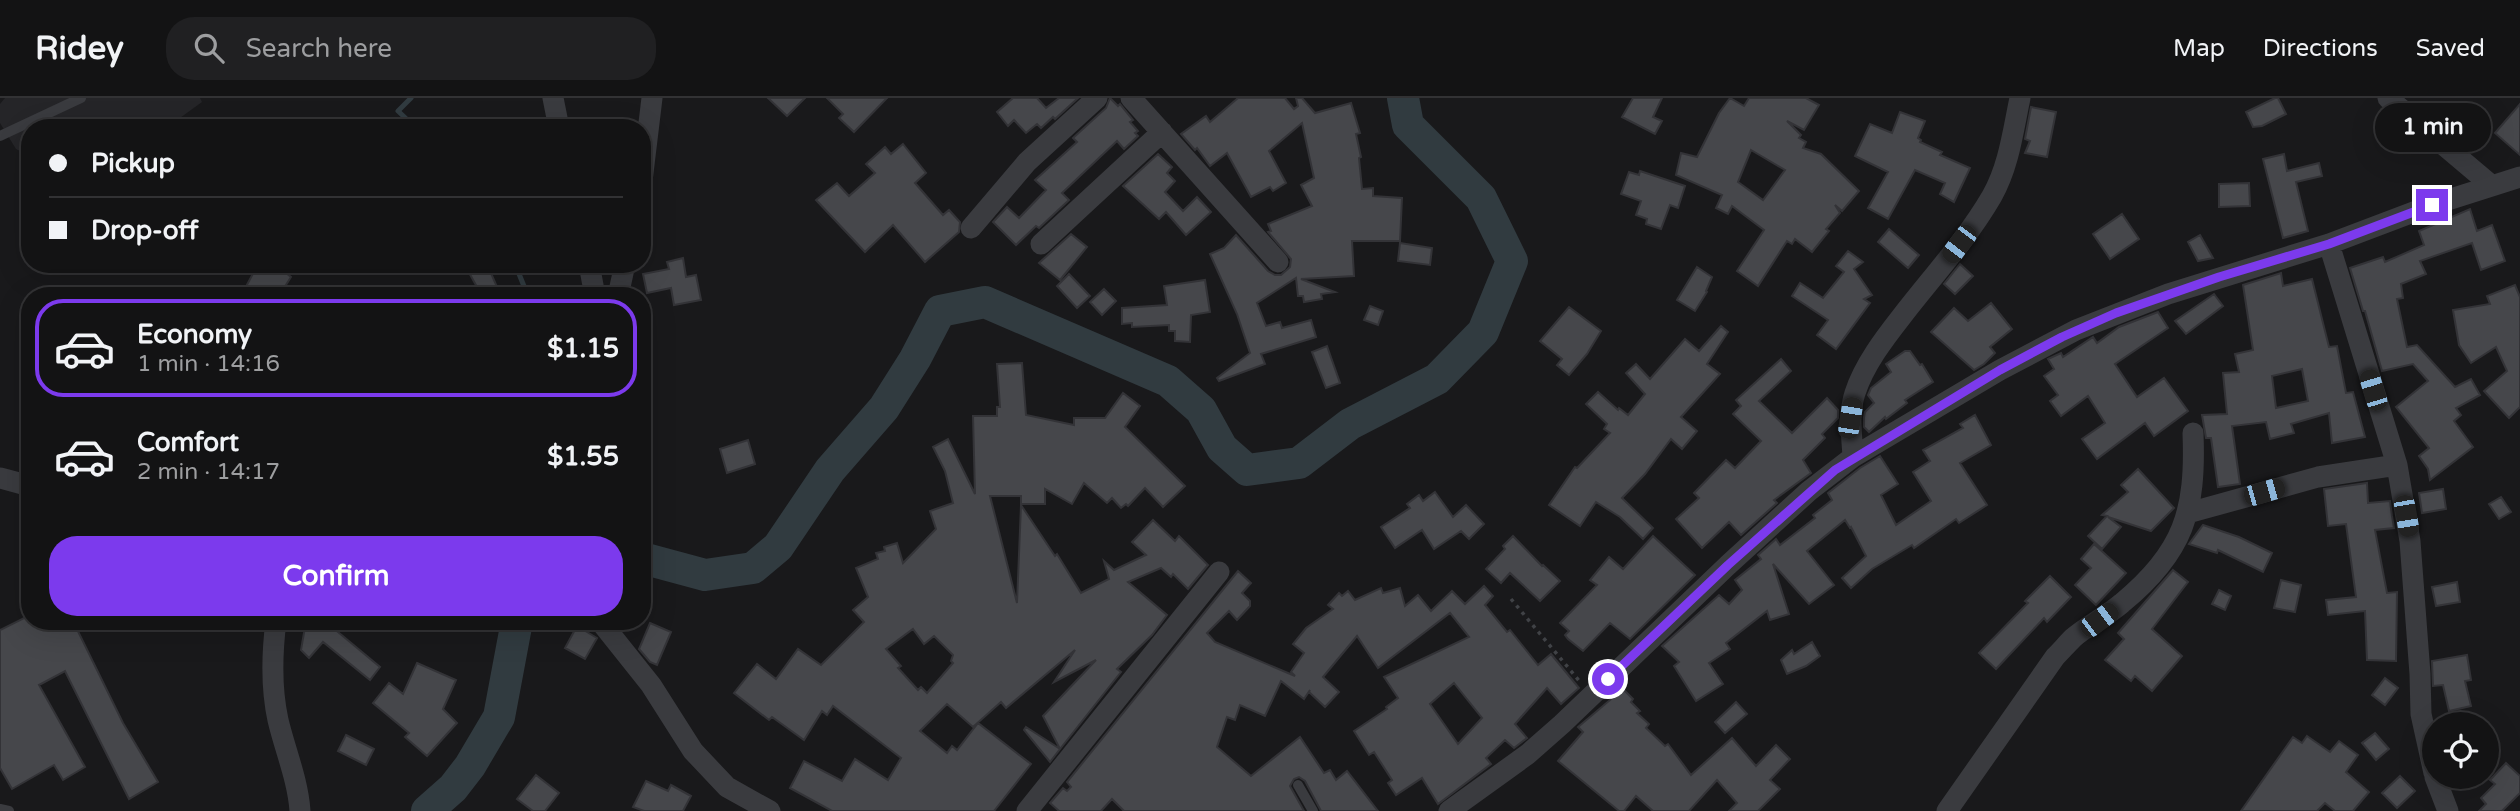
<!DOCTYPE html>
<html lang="en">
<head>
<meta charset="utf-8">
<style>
  body { margin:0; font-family:"Varela Round",sans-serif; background:#202022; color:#f1f3f6; height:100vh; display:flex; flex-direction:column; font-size:26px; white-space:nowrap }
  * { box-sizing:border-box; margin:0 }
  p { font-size:23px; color:#9d9ea0 }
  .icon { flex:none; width:38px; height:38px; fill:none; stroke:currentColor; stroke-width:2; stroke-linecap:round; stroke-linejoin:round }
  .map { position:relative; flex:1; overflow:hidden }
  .details { position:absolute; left:21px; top:189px; width:630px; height:343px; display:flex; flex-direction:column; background:#131314; border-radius:28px; box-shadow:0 7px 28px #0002,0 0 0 2px #323234 }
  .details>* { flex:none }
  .banner { position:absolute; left:21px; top:21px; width:630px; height:154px; border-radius:28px; box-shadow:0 7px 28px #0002,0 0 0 2px #323234; display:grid; align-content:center; height:154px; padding:0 28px; background:#131314 }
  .controls { position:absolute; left:2422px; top:614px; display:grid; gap:14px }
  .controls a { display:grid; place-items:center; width:77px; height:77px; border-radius:50%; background:#131314; box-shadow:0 7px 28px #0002,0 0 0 2px #323234; font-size:35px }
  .end { position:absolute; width:32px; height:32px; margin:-16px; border:9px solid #7c3aed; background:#fff; box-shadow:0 0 0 4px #fff }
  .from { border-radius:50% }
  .bubble { position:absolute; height:49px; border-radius:24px; background:#131314; box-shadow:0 7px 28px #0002,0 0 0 2px #323234; font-size:23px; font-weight:700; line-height:49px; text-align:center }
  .car { position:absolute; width:21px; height:42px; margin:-21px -10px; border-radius:9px; box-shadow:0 0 5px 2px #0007; background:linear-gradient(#222 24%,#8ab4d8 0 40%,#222 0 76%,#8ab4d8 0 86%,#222 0) }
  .banner b { display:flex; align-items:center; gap:24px; height:66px; font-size:26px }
  .banner b+b { border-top:2px solid #323234 }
  .banner i { width:18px; height:18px; background:#f1f3f6 }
  ul { padding:12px 0 0; list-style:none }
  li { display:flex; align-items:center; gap:21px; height:98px; margin:0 14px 10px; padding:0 14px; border:4px solid transparent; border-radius:28px }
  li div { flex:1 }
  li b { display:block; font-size:26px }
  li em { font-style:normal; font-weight:700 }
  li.current { border-color:#7c3aed }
  li>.icon { width:63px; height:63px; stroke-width:1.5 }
  .button { display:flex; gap:14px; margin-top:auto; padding:14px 28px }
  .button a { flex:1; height:80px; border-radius:28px; background:#7c3aed; color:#fff; font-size:28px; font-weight:700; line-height:80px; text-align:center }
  header { display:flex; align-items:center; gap:42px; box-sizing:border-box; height:98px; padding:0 35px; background:#131314; border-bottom:2px solid #323234 }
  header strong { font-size:33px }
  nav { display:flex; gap:38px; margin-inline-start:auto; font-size:24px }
  .search { width:490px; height:63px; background:#202022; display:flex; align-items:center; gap:18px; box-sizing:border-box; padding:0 24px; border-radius:28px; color:#9d9ea0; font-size:26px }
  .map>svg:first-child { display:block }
  .built { fill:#252528 }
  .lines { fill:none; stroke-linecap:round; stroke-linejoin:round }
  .stream { stroke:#313b40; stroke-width:5 }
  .river { stroke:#313b40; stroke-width:32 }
  .building { fill:#46474b; stroke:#333337; stroke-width:2; fill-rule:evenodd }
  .path { stroke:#404246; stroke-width:3.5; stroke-dasharray:3.5 5; stroke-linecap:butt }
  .service { stroke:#3a3b3f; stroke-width:10 }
  .minor { stroke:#3a3b3f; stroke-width:21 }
  .route { stroke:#7c3aed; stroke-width:9 }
</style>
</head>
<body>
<header>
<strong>Ridey</strong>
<div class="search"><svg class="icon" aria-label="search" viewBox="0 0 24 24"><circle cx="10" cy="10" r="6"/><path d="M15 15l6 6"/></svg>Search here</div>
<nav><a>Map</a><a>Directions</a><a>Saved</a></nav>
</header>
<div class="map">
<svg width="2520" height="713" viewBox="0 0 2520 713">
  <rect width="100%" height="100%" fill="#19191b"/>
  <path class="built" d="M5,0H200L202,4L166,30H30V58L16,51L0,25V6Z"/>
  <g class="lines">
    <path class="stream" d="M411,0L398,13L416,30
      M515,166L528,198"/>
    <path class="river" d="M642,460L705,477L753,470L778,449L830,372L884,310L915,261L940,213L985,204L1168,283L1201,312L1222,350L1247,372L1299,365L1350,326L1437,281L1483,234L1512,163L1481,100L1408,27L1403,0
      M427,713L453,690L470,668L499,619L517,523"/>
  </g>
  <path class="building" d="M768,0H805L787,18Z
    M827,0H887L854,34L839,20L843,16Z
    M1013,0H1037L1046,10L1059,0H1078L1055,21L1053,19L1041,30L1037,26L1026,35L1014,22L1008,28L997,14Z
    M1110,0L1118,8L1120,6L1133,22L1130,24L1138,33L1135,35L1138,38L1124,51L1117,43L1062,95L1069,102L1039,130L1036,128L1016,147L993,124L1007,109L1019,120L1046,92L1035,82L1077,44L1073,40L1106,10Z
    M1238,0H1285L1294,11L1298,8L1296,0H1302L1315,15L1351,5L1360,35L1356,36L1361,59L1359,60L1362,91L1373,90V98L1402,100L1400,143H1352L1354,178L1301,181L1335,194L1321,196L1322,201L1304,204L1303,198H1298L1296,180L1257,205L1266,228L1280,224L1282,230L1311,222L1316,239L1261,256L1265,266L1219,283L1217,280L1250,255L1237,216L1210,156L1224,150L1236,137L1268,173L1275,177H1281L1290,169L1291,161L1268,134L1271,133L1268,126L1312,108L1301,87L1314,80L1302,25L1269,53L1286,85L1273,93L1270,89L1251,99L1227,55L1210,68L1197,50L1195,52L1181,36L1206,18L1210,24Z
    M1633,0H1662L1653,19L1662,23L1655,36L1622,19Z
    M1730,0L1744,8L1749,0H1806L1819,7L1804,32L1787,23L1801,37L1799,40L1806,44L1803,50L1821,56L1859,93L1842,113L1835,107L1840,115L1826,131L1829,133L1812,154L1795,141L1792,146L1787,143L1758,188L1737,173L1764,132L1732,108L1728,116L1716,110L1722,97L1676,77L1681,55L1697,59L1719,15ZM1751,52L1785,72L1763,102L1738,84Z
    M2275,0H2278L2286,16L2262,28L2253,29L2246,14Z
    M2520,6V57L2495,35Z
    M2031,9L2056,14L2047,59L2025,55L2030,43L2025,41Z
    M1900,14L1925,23L1918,40L1921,42L1920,44L1942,54L1940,57L1970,70L1954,104L1940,96L1945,85L1915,72L1888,121L1868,110L1888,74L1855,58L1870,26L1892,35Z
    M903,46L926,75L915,85L943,117L949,112L960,124L959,134L925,164L893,127L865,154L816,102L837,85L849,98L875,75L866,66L885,49L891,56Z
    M1158,56L1172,69L1167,75L1175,83L1165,94L1183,113L1197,99L1211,114L1186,137L1166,114L1159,121L1123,88Z
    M2284,56L2287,73L2319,65L2322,78L2296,84L2308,133L2283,140L2263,61Z
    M1640,73L1685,88L1678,110L1670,107L1661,131L1646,126L1647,121L1636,117L1641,103L1621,96L1629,74L1639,77Z
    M2249,85L2250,108L2219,109V86Z
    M2470,111L2477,133L2492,127L2505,163L2481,172L2472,145L2420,163L2426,176L2401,186L2403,200L2397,201L2407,249L2417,247L2455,289L2471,281L2480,297L2456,310L2461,317L2454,323L2473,349L2430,382L2428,371L2419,358L2429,350L2396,309L2428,283L2413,266L2382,273L2365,213H2363L2350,170L2383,159L2385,164L2424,147L2419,133Z
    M2122,116L2139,141L2110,161L2093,136Z
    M1889,131L1919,157L1908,170L1878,144Z
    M1071,136L1087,149L1060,182L1039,165Z
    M2200,137L2213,160L2198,163L2188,144Z
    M1400,145L1432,150L1430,167L1398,163Z
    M1848,153L1863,164L1854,171L1872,197L1864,201L1870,205L1836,251L1817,237L1828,222L1792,198L1800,185L1823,200L1844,174L1836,168Z
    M683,160L686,179L696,177L701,202L674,207L671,190L647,195L643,176L669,171L667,164Z
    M258,166H275L291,179L279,198H241Z
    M474,166H487L501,198H482L467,171Z
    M1960,166L1973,178L1955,196L1944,186Z
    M1697,169L1712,179L1706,193L1707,194L1695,213L1677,202Z
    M2281,175L2283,188L2312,181L2329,249L2337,248L2346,295L2353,294L2365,339L2332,345L2329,315L2291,326L2294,335L2270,341L2266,324L2232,328L2240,386L2218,389L2211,340H2206L2202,317L2227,316L2223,275L2239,274L2235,256L2253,252L2243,187ZM2302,271L2308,303L2276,310L2272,278Z
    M1069,176L1090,198L1077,210L1057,188Z
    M1205,182L1210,214L1191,217L1190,244L1175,243V233H1169V227L1132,229V225L1122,226V210L1167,207L1164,188Z
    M2515,187L2520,199V309L2509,320L2484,293L2507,273L2496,249L2471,265L2459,247L2453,212L2490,206L2487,198Z
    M1104,191L1116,203L1102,217L1090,204Z
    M2214,196L2223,208L2186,236L2175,223Z
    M1991,205L2012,231L1990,249L1995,255L1984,266L1974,272L1931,234L1954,210L1968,223Z
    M1370,208L1383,213L1378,227L1364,222Z
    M1569,209L1601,233L1587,256L1569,277L1557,267L1562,261L1540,243Z
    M2158,214L2168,230L2115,266L2137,299L2164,280L2188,313L2154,338L2145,325L2097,361L2082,341L2105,325L2088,298L2061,318L2050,303L2058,297L2044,278L2054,271L2048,261L2061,255L2063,259L2093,239L2097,245L2119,229Z
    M1721,228L1728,234L1707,266L1720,276L1681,319L1697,333L1682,351L1671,341L1645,376L1622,400L1653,430L1643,441L1620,419L1596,404L1580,428L1549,407L1575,369L1577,370L1610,335L1604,331L1607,326L1586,306L1598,294L1618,312L1619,310L1628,317L1645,296L1626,275L1636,266L1650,281L1685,241L1699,253Z
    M1327,248L1340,285L1326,290L1312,254Z
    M1905,253H1910L1920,267L1922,266L1933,284L1905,302L1907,305L1886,321L1885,319L1869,334L1864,329V319L1865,314L1874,305L1868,297L1871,290L1891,274L1886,266Z
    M1781,261L1791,273L1759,303L1792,335L1827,300L1838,312V320L1822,336L1825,340L1803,362L1811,375L1774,402L1777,405L1741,437L1729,424L1702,450L1676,421L1699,400L1694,395L1726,362L1735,370L1761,343L1733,316L1741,308L1736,302Z
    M1022,265L1026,317L1074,327V320H1105L1123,295L1140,308L1125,329L1185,388L1163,409L1145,390L1128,408L1126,406L1121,410L1112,400L1107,405L1084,385L1072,406L1045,391V406H1021V398H990L1017,505L1021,407L1055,458L1057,456L1081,495L1109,481L1104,463L1114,472L1146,457L1132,444L1153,422L1175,443L1179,438L1208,467L1188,491L1173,476L1171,479L1161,470L1128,484L1167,517L1152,537L1117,571L1121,574L1060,651L1043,618L1096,562L1054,584L1075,552L1006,610L1001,604L973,629L947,606L920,633L947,655L952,648L957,652L978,625L1031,666L994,713H832L790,690L804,663L842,683L855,661L888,682L901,660L833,608L827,617L822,613L804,642L772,619L769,622L734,595L757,566L776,581L798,551L821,567L864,524L853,512L868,499L856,470L878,461L876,455L885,453L884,449L897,445L903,465L936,431L930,413L953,405L945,373L933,349L948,341L975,396L973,318H997V309H1000L997,266ZM913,531L924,546L934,538L953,557L951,563L953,565L927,595L921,589L918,592L898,570L901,568L886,551Z
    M1975,317L1991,347L1960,365L1987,407L1959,425L1956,421L1914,450L1912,447L1872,471L1851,490L1842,480L1866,458L1851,429L1850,430L1845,422L1807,453L1834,487L1809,506L1773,466L1789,516L1770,522L1767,513L1726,545L1730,551L1709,565L1723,586L1696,603L1674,568L1679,564L1662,548L1719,497L1729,506L1742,492L1735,482L1761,461L1758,457L1776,441L1780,447L1815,420L1813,417L1832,402L1828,395L1860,370L1880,358L1898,386L1881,397L1896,427L1931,403L1913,374L1930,363L1923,352L1963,330L1960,326Z
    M748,342L755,366L727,375L720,351Z
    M2138,371L2174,410L2151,433L2108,419L2121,429L2102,451L2088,438L2107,418L2102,417L2128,394L2121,387Z
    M2367,385L2368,405L2390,403L2392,418L2394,430L2375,432L2387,495L2397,494L2396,563L2367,562L2365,513L2328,517L2326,502L2356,499L2346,426L2328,428L2324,391Z
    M2443,391L2446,411L2422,415L2419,395Z
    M1435,394L1453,419L1466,407L1484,426L1469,441L1461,433L1434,451L1422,432L1395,450L1381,429L1410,410L1407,406L1419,397L1423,403Z
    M2501,399L2511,414L2499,421L2489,406Z
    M2203,427L2239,439L2272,455L2263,474L2218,452L2217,455L2189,446Z
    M1513,438L1542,468L1543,467L1560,483L1540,503L1510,475L1501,485L1486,471L1505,451L1503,448Z
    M1653,438L1695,477L1630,541L1610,525L1583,553L1568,541L1565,537L1569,533L1560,525L1597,487L1590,482L1609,459L1623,471Z
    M2094,446L2126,475L2096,507L2075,487L2091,470L2081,461Z
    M2173,472L2188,484L2152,531L2182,558L2152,593L2135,578L2131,583L2105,562L2124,541L2118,535Z
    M1238,473L1251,485L1242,495L1250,503V508L1237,522L1229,513L1207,535L1215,544L1295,578L1291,574L1304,555L1293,546L1306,530L1333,511L1328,507L1339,495L1342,498L1348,493L1355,502L1381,490L1383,495L1400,490L1405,508L1418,497L1431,513L1452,493L1465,506L1484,488L1493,498L1485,507L1507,534L1510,532L1538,567L1551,556L1579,590L1561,606L1547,590L1515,626L1527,640L1514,650L1505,642L1486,660L1491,666L1438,706L1422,680L1396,697L1388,685L1392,682L1374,654L1369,657L1354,633L1387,611L1386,609L1398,600L1384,579L1469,539L1450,515L1378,570L1357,538L1323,579L1339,594L1325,609L1309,594L1310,592L1304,601L1281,583L1265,618L1240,607L1235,622L1227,619L1217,649L1251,678L1300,639L1324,675L1330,672L1336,682L1347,673L1378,713H1321L1305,683L1299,679L1294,681L1290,688L1304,713H1124L1112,701L1101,713H1059L1050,705L1063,690L1067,693L1071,689L1067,684ZM1454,585L1482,620L1458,646L1430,606Z
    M2050,478L2071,499L2047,524L2044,520L1996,571L1979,555L2028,505L2025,503Z
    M2281,482L2301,487L2295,514L2274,510Z
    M2457,484L2460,504L2436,508L2432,489Z
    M2219,492L2231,498L2225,512L2212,506Z
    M30,517V523H73L123,625L158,684L129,701L65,573L39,587L85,669L63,682L54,667L12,691L0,670V532Z
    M298,524L322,528L326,524L380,569L370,582L323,544L309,560L301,552L305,529Z
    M650,525L671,534L657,567L650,564L639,551Z
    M577,528L597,540L585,561L565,550Z
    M1812,544L1820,558L1806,568L1787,576L1781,562L1792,552L1794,556Z
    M2467,557L2471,582L2465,583L2471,608L2449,613L2443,587L2433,588L2432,563Z
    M417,565L456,582L443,611L457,625L427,658L405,639L409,635L373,605L389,585L403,596Z
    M2385,580L2398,590L2385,607L2372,597Z
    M1623,591L1633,601L1631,604L1640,613L1637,615L1649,626L1646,630L1665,648L1668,646L1691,677L1732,640L1756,668L1776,647L1790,661L1770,682L1780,691L1758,713H1729L1737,705L1717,682L1689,713H1653L1636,698L1624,713H1619L1558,663L1583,634L1578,629Z
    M1736,604L1747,616L1725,635L1715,624Z
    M1026,629L1060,651L1050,664L1024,632Z
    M2375,635L2389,651L2376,662L2362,645Z
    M346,637L374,651L366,667L338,653Z
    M2307,638L2330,654L2339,643L2358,657L2346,674L2369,694L2353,713H2335L2325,705L2317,713H2241L2293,639L2302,645Z
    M2506,665L2520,678V695L2502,713H2479L2486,706L2481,700L2495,686L2490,682Z
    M536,677L559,695L545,713H533L517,701Z
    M2400,678L2415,693L2397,710L2382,695Z
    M646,683L668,693L671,687L691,698L683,713H644L633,709Z"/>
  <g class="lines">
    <path class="path" d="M1511,501L1581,585"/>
    <path class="service" d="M0,38L81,0
      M1298,687L1313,713
      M0,711L9,713"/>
    <path class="minor" d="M553,0L559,30
      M1131,0L1278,164
      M2388,0L2491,87
      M642,83L652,0
      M971,130L1027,64L1097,0
      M1041,146L1162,34
      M2329,146L2397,367L2410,443L2420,576L2421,616L2434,675
      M589,166L595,198
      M618,198L625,166
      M1853,359C1852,338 1848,316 1855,295C1864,267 1884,241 1902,218C1933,178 1967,141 1992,98C2009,68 2013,33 2020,0
      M0,380L30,388
      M2188,415L2318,379L2397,367
      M276,523C272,555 271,590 278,622C285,652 298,682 300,713
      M600,523L651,587L693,653L727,689L770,713
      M2435,679L2448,713
      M1027,713L1219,474
      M1449,713L1528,656L1562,626L1728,467L1809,393L1853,359L2000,272L2076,232L2168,196L2329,146L2432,107L2520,79
      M1947,713L2055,559C2061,553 2067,546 2073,540C2088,527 2107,518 2122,505C2184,454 2196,413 2193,335"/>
  </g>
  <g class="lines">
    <path class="route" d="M1608,581L1728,467L1835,372L2000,272L2062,239L2116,215L2219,179L2329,146L2432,107"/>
  </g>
</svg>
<div class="controls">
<a><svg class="icon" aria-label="locate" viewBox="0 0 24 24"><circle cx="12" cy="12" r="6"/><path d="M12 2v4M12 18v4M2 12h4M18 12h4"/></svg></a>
</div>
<i class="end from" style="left:1608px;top:581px"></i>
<i class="end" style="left:2432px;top:107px"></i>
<div class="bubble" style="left:2375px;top:5px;width:116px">1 min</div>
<i class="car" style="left:1959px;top:146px;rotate:217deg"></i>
<i class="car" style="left:2373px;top:292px;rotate:343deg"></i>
<i class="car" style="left:1850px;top:320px;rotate:9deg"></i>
<i class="car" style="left:2264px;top:394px;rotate:74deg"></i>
<i class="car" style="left:2406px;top:418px;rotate:170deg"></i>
<i class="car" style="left:2099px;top:522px;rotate:53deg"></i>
<div class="banner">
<b><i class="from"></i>Pickup</b>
<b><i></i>Drop-off</b>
</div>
<section class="details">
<ul>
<li class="current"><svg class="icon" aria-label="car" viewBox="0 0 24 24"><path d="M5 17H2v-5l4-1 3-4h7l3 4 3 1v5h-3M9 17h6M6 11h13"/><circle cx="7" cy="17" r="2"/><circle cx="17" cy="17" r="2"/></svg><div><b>Economy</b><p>1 min · 14:16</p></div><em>$1.15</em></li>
<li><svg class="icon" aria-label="car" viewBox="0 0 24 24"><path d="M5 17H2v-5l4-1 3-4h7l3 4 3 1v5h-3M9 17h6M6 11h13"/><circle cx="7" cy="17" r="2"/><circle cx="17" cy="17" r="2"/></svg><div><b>Comfort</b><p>2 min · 14:17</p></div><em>$1.55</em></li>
</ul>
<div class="button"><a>Confirm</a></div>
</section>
</div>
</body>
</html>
